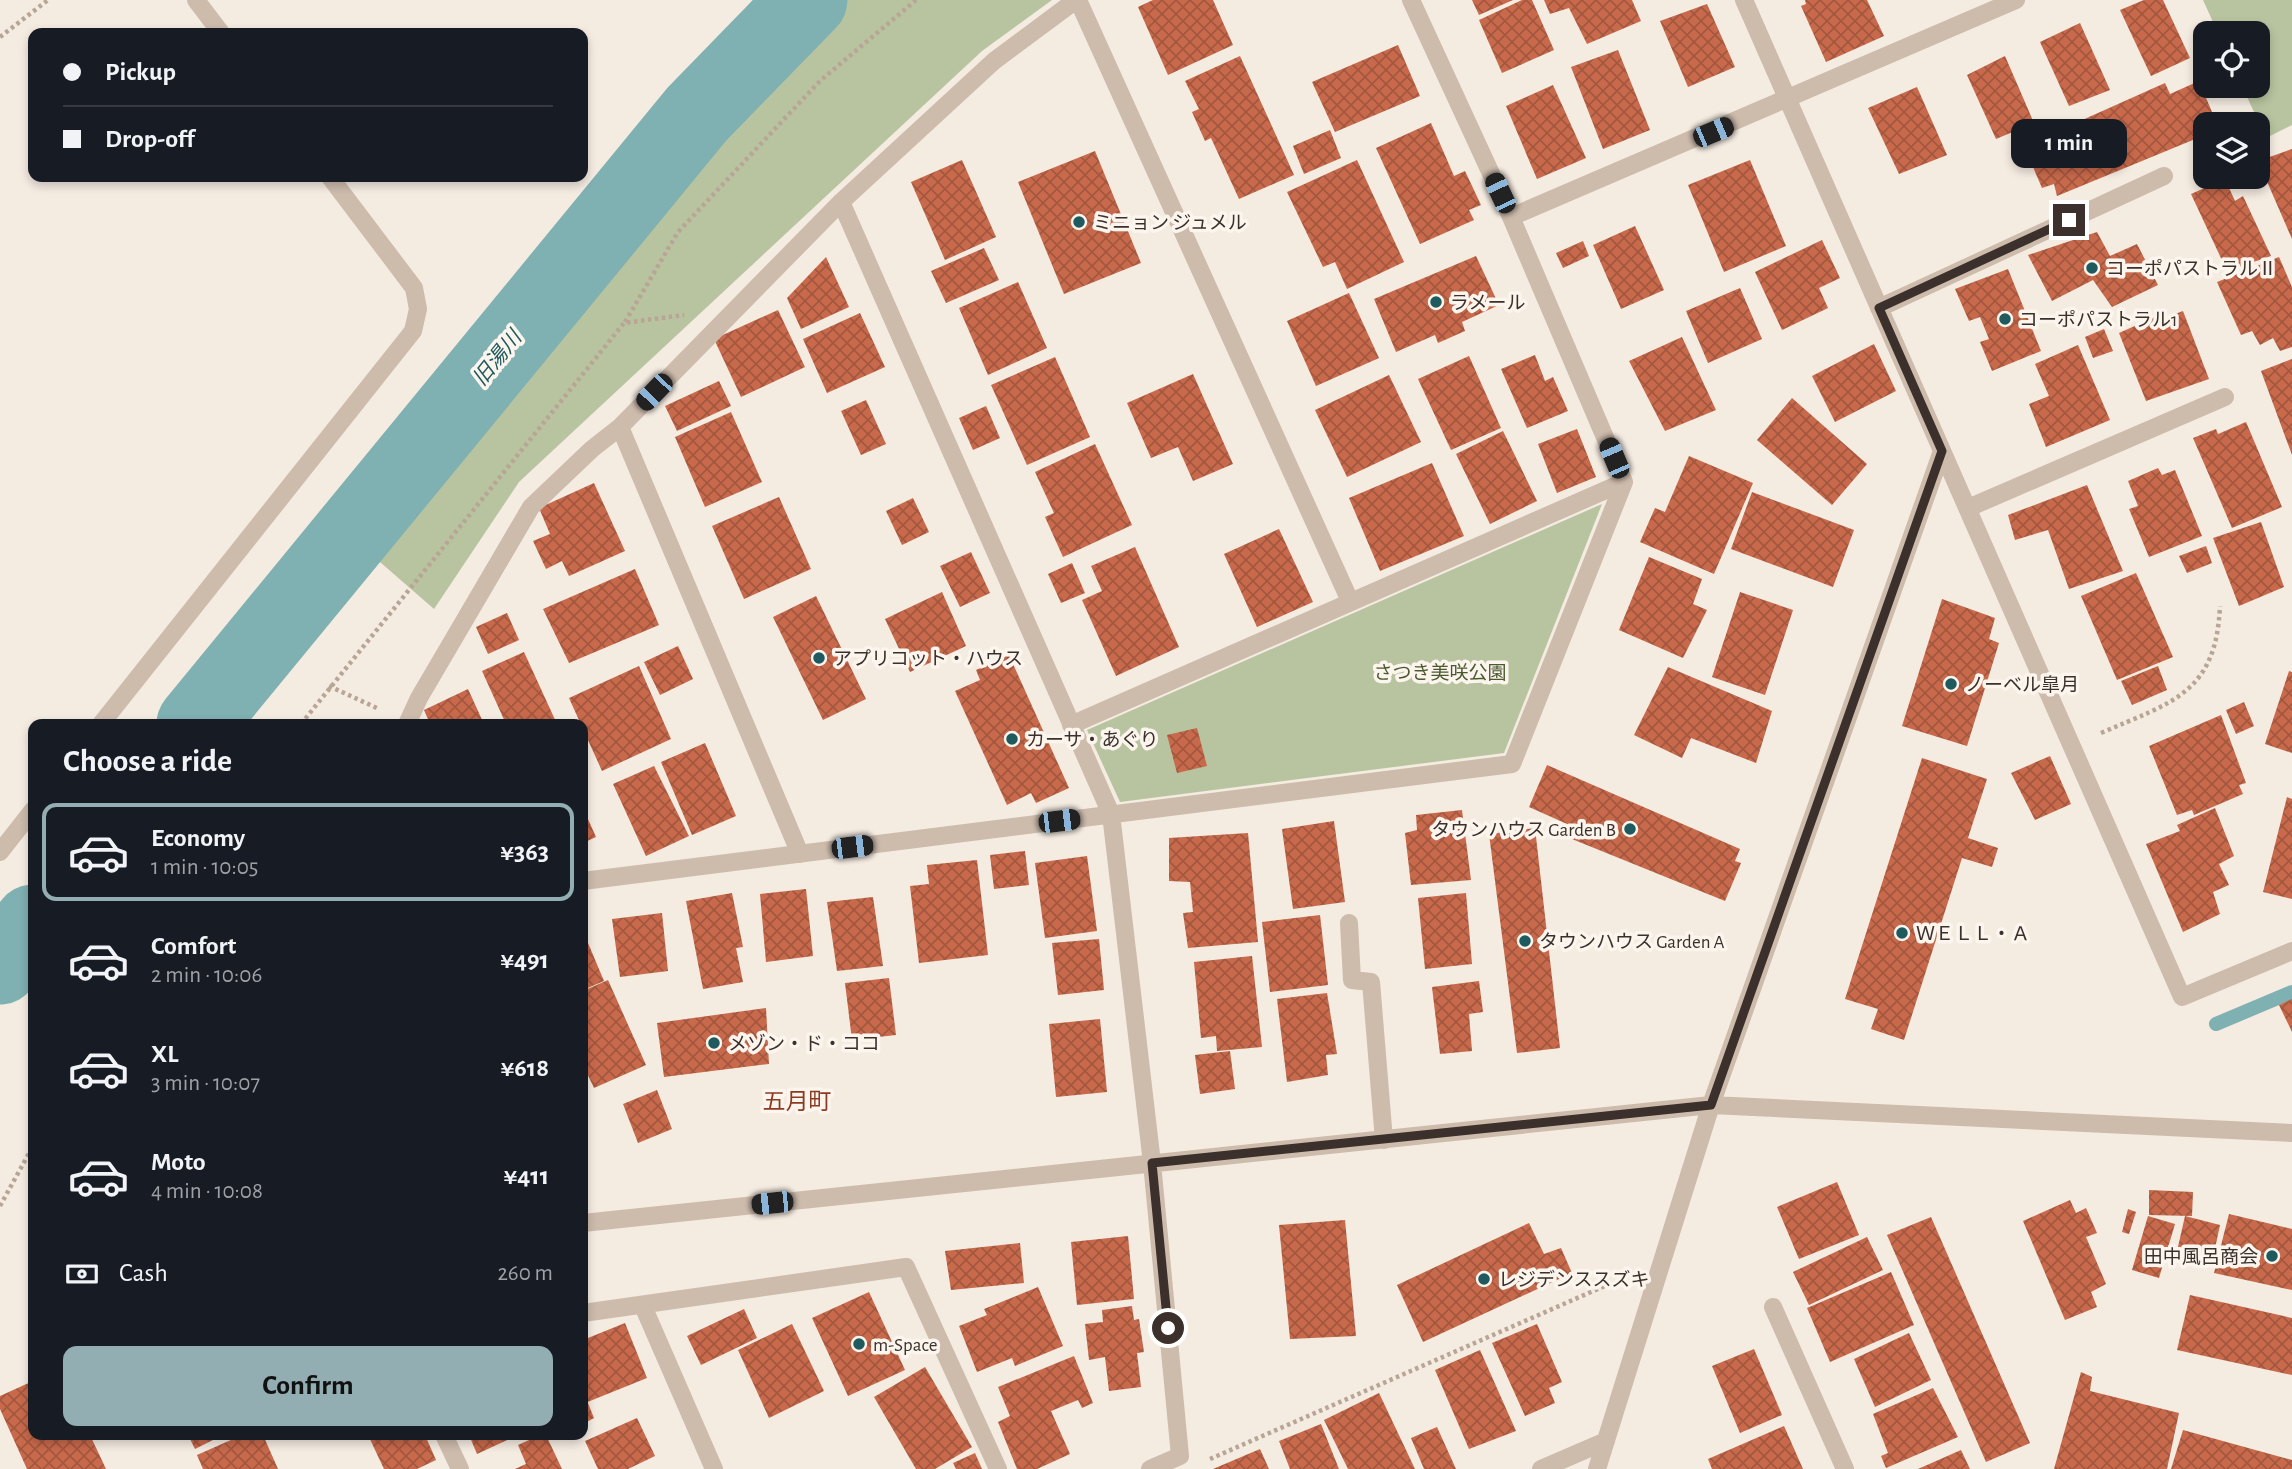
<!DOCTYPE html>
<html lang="en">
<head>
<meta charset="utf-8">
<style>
  body { margin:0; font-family:"Alegreya Sans","Noto Sans JP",sans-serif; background:#20242c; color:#f1f3f6; height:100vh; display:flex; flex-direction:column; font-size:26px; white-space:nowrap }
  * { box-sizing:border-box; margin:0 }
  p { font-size:23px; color:#9ea1a6 }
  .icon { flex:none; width:38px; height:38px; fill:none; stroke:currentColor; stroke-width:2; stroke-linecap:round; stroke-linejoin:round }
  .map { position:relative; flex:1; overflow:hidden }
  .details { position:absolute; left:28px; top:719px; width:560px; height:721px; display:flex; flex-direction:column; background:#171b24; border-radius:14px; box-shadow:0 4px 10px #0003 }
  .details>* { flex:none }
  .top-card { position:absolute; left:28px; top:28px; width:560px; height:154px; border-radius:14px; box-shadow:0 4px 10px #0003; display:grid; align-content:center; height:154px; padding:0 35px; background:#171b24 }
  .controls { position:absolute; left:2193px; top:21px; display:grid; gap:14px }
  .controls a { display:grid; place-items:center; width:77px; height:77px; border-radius:14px; background:#171b24; box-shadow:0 4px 10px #0003; font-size:35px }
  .end { position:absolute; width:32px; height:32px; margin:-16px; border:9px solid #3b302b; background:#fff; box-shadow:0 0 0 4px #fff }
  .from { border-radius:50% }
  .bubble { position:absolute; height:49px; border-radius:14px; background:#171b24; box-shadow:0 4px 10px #0003; font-size:23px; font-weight:700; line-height:49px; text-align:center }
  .car { position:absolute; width:21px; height:42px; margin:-21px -10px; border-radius:9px; box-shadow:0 0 5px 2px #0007; background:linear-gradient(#222 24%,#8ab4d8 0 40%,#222 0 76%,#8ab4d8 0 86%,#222 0) }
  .top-card b { display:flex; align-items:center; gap:24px; height:66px; font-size:26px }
  .top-card b+b { border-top:2px solid #363941 }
  .top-card i { width:18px; height:18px; background:#f1f3f6 }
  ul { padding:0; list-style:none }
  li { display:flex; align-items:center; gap:21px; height:98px; margin:0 14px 10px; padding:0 21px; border:4px solid transparent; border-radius:14px }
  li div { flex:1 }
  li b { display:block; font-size:26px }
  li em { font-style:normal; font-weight:700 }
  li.active { border-color:#92aeb2 }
  li>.icon { width:63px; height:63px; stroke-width:1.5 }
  h2 { padding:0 35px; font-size:32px; line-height:84px }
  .pay { display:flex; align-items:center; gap:18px; height:77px; padding:0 35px; font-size:26px }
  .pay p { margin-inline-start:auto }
  .action { display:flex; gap:14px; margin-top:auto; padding:14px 35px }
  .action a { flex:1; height:80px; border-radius:14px; background:#92aeb2; color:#111; font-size:28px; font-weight:700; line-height:80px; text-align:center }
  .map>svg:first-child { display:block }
  .green { fill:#b8c4a0 }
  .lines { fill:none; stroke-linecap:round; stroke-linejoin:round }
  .stream { stroke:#7fb0b2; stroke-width:14 }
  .river { stroke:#7fb0b2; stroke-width:79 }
  .building { fill:url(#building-cross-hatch) }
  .path { stroke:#b9a596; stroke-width:4.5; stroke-dasharray:3.5 3.5; stroke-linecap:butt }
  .minor { stroke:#cdbbac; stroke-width:18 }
  .route { stroke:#3b302b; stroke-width:9 }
  .poi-dot { fill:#1f5a5e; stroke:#fbf5ee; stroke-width:2.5 }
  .labels { text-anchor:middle; stroke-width:7; stroke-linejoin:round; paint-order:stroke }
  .poi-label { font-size:19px; fill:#3b302b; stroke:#fbf5ee; text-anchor:start }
  .park-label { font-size:19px; fill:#4a5a2e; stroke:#fbf5ee }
  .water-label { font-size:21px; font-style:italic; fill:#1f5a5e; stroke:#fbf5ee }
  .quarter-label { font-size:23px; fill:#8c3b22; stroke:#fbf5ee }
</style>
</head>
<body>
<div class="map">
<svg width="2292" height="1469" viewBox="0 0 2292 1469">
  <defs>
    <pattern id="building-cross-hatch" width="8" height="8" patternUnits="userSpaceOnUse" patternTransform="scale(1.75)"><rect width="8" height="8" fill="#c8694b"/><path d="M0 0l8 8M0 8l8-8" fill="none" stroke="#a4573f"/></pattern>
  </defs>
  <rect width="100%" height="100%" fill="#f4ebe1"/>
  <path class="green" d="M823,0H1052L982,51L519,482L434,609L357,542L600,247Z
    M2203,0H2292V125L2266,138L2242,86H2258V33H2218Z
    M1602,504L1504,753L1120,802L1087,730Z"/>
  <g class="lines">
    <path class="stream" d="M2216,1024L2292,992"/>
    <path class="river" d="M196,724L697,114L808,0
      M0,965L33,924"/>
  </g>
  <path class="building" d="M1153,0H1213L1233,45L1168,75L1138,7Z
    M1472,0H1513L1479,15Z
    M1522,0H1532L1554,50L1502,73L1479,20Z
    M1544,0H1632L1641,21L1587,44L1569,8L1550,14Z
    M1805,0H1867L1884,36L1826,62L1801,6L1806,4Z
    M2144,0H2163L2190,58L2151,76L2120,10Z
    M1707,4L1735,67L1688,87L1660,21Z
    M2080,23L2110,90L2069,106L2040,42Z
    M1398,45L1420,96L1335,132L1312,82Z
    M1618,50L1650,130L1603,149L1571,67Z
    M1240,56L1294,175L1239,199L1211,138L1205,141L1192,112L1199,109L1185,81Z
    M2005,56L2034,123L1996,139L1967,75Z
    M2199,81L2217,124H2205V135L2057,196L2054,184L2042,188L2024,146L2165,83L2170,94Z
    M1553,85L1586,158L1537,179L1506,106Z
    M1917,87L1947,155L1899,174L1868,108Z
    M1431,123L1454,176L1465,171L1481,205L1469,210L1474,220L1420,244L1376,148Z
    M1330,130L1341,158L1304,174L1293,146Z
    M2292,149V239L2258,161Z
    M1095,151L1141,263L1064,294L1018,182Z
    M962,160L996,237L945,260L911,182Z
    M1357,160L1404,262L1347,289L1335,262L1323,267L1287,192Z
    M1750,160L1786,246L1724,272L1688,185Z
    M2225,179L2235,201L2243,196L2271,256L2227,271L2191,194Z
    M1635,226L1664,290L1621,309L1593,245Z
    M2097,232L2110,256L2137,244L2158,285L2112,307L2093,280L2052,301L2028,255Z
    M1822,240L1840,278L1819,288L1828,308L1782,330L1755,272Z
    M1583,241L1589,256L1563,268L1556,253Z
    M984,248L999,280L946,303L931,271Z
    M1476,256L1499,305L1462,322L1465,331L1438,343L1435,335L1396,352L1374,299Z
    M826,257L849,307L801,329L787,298Z
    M2279,257L2292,287V347L2280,351L2273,338L2260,345L2252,331L2241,335L2217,282Z
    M2008,269L2041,351L1992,371L1980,342L1989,339L1980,317L1969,321L1955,289Z
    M1018,282L1047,348L988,375L959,308Z
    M1740,288L1762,339L1708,363L1686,311Z
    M1349,293L1379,358L1316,386L1287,321Z
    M778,310L805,367L741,397L714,339Z
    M2183,311L2209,379L2146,401L2119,333L2155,317L2157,321Z
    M860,313L885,367L827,393L803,339Z
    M2104,329L2113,351L2093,358L2085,337Z
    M1682,337L1716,410L1665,431L1629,361Z
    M1874,344L1896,391L1835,422L1812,376Z
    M2078,345L2110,420L2046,447L2029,404L2049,396L2035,364Z
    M1535,355L1545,381L1553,377L1568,411L1527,428L1501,369Z
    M1469,356L1501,428L1451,450L1418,379Z
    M1055,357L1090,437L1027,465L991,385Z
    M2292,359V455L2261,371Z
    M1193,374L1233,464L1193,481L1178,447L1151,458L1127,403Z
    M1389,375L1421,442L1347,477L1315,410Z
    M719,381L731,406L677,431L665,406Z
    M1792,398L1867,464L1832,505L1757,440Z
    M866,400L886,444L861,455L841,411Z
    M986,406L1000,438L973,450L959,418Z
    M731,412L762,482L705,507L675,437Z
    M2246,422L2282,507L2232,528L2193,438L2216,429L2218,434Z
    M1577,429L1596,477L1557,493L1538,444Z
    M1503,431L1537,501L1490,524L1456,454Z
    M1095,444L1132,525L1063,557L1045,517L1054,513L1035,472Z
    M1689,456L1753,483L1714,574L1640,542L1655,508L1665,512Z
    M1432,463L1464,536L1380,571L1349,498Z
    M2158,468L2162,475L2175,470L2202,536L2149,557L2129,509L2138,506L2128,481Z
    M594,483L625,551L569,576L562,561L546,569L533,541L550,534L539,508Z
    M2087,485L2123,571L2069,589L2048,530L2015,540L2008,515Z
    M1752,492L1854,530L1833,587L1731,549Z
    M779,497L811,569L744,599L712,526Z
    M913,498L929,532L902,545L886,511Z
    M2261,522L2284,587L2239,606L2213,538Z
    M1279,529L1313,602L1257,627L1224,554Z
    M2206,546L2212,563L2187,573L2179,556Z
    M1135,547L1179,647L1116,676L1082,600L1102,591L1091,566Z
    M971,552L990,593L960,607L940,566Z
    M1649,557L1702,579L1693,604L1707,610L1683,658L1619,630Z
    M1072,563L1085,593L1061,603L1048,574Z
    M635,569L659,625L569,663L543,609Z
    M2136,573L2173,657L2117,680L2081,596Z
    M942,592L966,646L910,672L885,619Z
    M1740,592L1793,610L1765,695L1712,677Z
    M816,596L866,699L823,720L773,617Z
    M1942,599L1995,618L1989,639L1999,643L1967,746L1902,726Z
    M507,613L519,640L488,654L476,627Z
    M678,646L693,679L660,695L644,662Z
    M524,652L557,724H506L482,671Z
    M1009,655L1069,788L1036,803L1031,793L1007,805L955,691L980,680L976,670Z
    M639,666L671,739L602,771L569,698Z
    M2158,666L2167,690L2132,705L2121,681Z
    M1668,667L1772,711L1756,763L1691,738L1682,758L1634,735Z
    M2289,671L2292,672V753L2265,744Z
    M468,689L484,724H430L424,710Z
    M2244,702L2254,726L2236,734L2226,710Z
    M2221,715L2246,783L2239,785L2243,794L2194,815L2192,810L2177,815L2149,746Z
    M1197,728L1207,766L1177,773L1167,735Z
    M705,743L736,816L692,835L661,762Z
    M2050,756L2071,804L2035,820L2011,773Z
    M1922,758L1987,779L1968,838L1998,848L1992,867L1962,858L1904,1040L1871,1029L1878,1009L1845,999Z
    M1547,765L1740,849L1735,861L1741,863L1725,901L1562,835L1567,824L1529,807Z
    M654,766L689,836L646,856L613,784Z
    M2287,797L2292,799V899L2263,892Z
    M583,808L596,837L583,843Z
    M2215,808L2234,856L2219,864L2229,885L2213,892L2220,914L2183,932L2146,844L2180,831L2177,825Z
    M1462,810L1471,880L1411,885L1405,833L1417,830L1416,815Z
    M1334,821L1345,902L1293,909L1282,829Z
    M1535,828L1560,1048L1517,1053L1489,834Z
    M1248,833L1258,942L1188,948L1183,913L1193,912L1190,882L1169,881V838Z
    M1025,851L1029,885L994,889L990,855Z
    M1087,856L1097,931L1045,938L1035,863Z
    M977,860L988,955L919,963L910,886L929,884L927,865Z
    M806,889L813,956L766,962L760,894Z
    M732,893L743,947L736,948L743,982L703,989L686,901Z
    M1466,893L1472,964L1425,969L1418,898Z
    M873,897L883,966L837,971L827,902Z
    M662,913L668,971L620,977L612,919Z
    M1320,915L1328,985L1270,992L1262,922Z
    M583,931L604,981L583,990Z
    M1099,939L1104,990L1058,995L1052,943Z
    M1252,956L1262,1047L1217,1051L1216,1036L1201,1038L1194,962Z
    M889,978L896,1035L852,1040L845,983Z
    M608,980L646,1065L594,1088L583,1065V991Z
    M1479,981L1483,1012L1469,1014L1472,1051L1440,1054L1432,987Z
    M1327,993L1337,1054L1326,1055L1328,1075L1287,1082L1277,999Z
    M2292,999V1032L2279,1005Z
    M766,1008L769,1064L664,1077L657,1023Z
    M1100,1019L1107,1092L1056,1097L1049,1024Z
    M1230,1051L1235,1089L1200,1094L1195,1055Z
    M657,1090L672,1129L638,1143L623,1104Z
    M1837,1182L1859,1235L1799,1259L1777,1207Z
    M2149,1190L2193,1192L2192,1216L2149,1215Z
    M2070,1200L2076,1213L2086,1208L2097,1233L2086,1237L2106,1284L2091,1292L2097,1307L2065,1320L2023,1221Z
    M2128,1209L2136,1212L2129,1234L2122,1232Z
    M2229,1214L2292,1229V1290L2214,1273Z
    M2148,1216L2175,1224L2159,1278L2132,1270Z
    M2185,1216L2220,1225L2211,1267L2175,1260Z
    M1931,1217L2030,1443L1986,1462L1887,1235Z
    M1345,1220L1356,1336L1290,1339L1279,1225Z
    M1529,1223L1544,1254L1561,1248L1572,1273L1423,1342L1397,1285Z
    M1128,1236L1134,1299L1077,1305L1071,1242Z
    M1867,1237L1883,1270L1809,1305L1793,1272Z
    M1020,1243L1024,1283L951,1290L945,1251Z
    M1891,1272L1914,1325L1830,1362L1807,1308Z
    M1038,1287L1063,1346L1015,1366L1012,1358L977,1372L959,1326L987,1315L984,1309Z
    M869,1292L905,1370L848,1396L812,1318Z
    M2190,1295L2292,1318V1375L2177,1350Z
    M1132,1306L1134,1320L1139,1319L1144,1352L1137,1353L1141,1387L1109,1391L1105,1357L1089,1360L1085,1324L1103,1322L1102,1310Z
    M744,1309L757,1338L701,1365L687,1336Z
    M625,1323L647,1378L585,1403L583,1340Z
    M792,1324L824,1391L769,1418L738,1350Z
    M1537,1324L1562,1382L1549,1388L1555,1403L1525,1416L1492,1343Z
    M1909,1333L1931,1380L1875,1407L1854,1359Z
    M1754,1349L1782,1415L1740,1433L1712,1366Z
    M1480,1350L1516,1431L1469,1449L1435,1370Z
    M1074,1356L1093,1403L1082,1408L1078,1400L1051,1411L1070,1454L1037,1469H1017L998,1422L1010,1416L998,1387Z
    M925,1367L972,1447L935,1469H916L874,1397Z
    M2081,1372L2092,1377L2090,1391L2179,1413L2167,1469H2054Z
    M33,1381V1435H90L106,1469H27L0,1409V1396Z
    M1933,1388L1958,1437L1886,1468L1881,1456L1888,1453L1873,1414Z
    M1379,1393L1415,1469H1348L1324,1420Z
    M588,1403L594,1418L583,1424V1405Z
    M637,1418L655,1456L628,1469H598L585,1441Z
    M1321,1424L1339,1469H1290L1279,1441Z
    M1784,1426L1803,1469H1712L1708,1459Z
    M1437,1427L1456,1469H1424L1411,1438Z
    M2183,1430L2292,1460V1469H2171Z
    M188,1435H223L195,1449Z
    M242,1435H263L278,1469H203L197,1455Z
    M368,1435H425L436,1460L417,1469H384Z
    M469,1435H518L477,1454Z
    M540,1435H546L562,1469H515L526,1464L518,1445Z
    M1260,1449L1269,1469H1213Z
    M1961,1450L1970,1469H1918Z
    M975,1453L982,1469H956L953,1463Z"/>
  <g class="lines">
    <path class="path" d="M0,37L48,0
      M625,322L678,232L820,81L916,0
      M329,686L379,709
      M301,724L624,323L684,315
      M2101,733C2172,702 2216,694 2220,606
      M0,1206L33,1146
      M1210,1459L1607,1285"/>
    <path class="minor" d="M196,0L221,33
      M1078,0L1350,601
      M1744,0L2182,997L2292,951
      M841,202L1111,814L1152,1163L1180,1456L1150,1469
      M1511,217L2016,0
      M1879,308L2164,176
      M620,427L800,854
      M1968,508L2225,397
      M101,724L413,331L418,309L414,288L330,177
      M407,724L419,698L531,507L592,449L620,427L841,202L994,61L1076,0
      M1071,725L1624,482
      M0,852L33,810
      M583,881L1512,764L1624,482L1511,217L1411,0
      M1349,923L1352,980L1371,982L1384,1140
      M583,1223L1711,1105L2292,1133
      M643,1306L714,1469
      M1773,1307L1845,1469
      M583,1313L906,1267L998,1469
      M444,1435L460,1469
      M1541,1469L1606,1441
      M1597,1469L1711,1105L1942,451"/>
  </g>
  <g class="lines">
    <path class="route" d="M1168,1328L1152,1163L1711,1105L1942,451L1879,308L2069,220"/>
  </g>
  <g class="poi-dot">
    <circle cx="1079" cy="222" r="7"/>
    <circle cx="2092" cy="268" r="7"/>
    <circle cx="1436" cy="302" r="7"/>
    <circle cx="2005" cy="319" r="7"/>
    <circle cx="819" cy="658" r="7"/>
    <circle cx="1951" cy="684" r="7"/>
    <circle cx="1012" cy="739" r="7"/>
    <circle cx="1630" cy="829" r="7"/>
    <circle cx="1902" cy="933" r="7"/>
    <circle cx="1525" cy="941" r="7"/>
    <circle cx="714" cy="1043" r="7"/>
    <circle cx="2272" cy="1256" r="7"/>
    <circle cx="1484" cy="1279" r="7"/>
    <circle cx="859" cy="1344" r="7"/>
  </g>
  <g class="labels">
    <g class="poi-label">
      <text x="1093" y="229">ミニョン ジュメル</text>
      <text x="2106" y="275">コーポパストラルⅡ</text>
      <text x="1450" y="309">ラメール</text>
      <text x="2019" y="326">コーポパストラル1</text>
      <text x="833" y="665">アプリコット・ハウス</text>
      <text x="1965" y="691">ノーベル皐月</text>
      <text x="1026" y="746">カーサ・あぐり</text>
      <text x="1616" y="836" text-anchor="end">タウンハウス Garden B</text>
      <text x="1916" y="940">ＷＥＬＬ・Ａ</text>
      <text x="1539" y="948">タウンハウス Garden A</text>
      <text x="728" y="1050">メゾン・ド・ココ</text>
      <text x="2258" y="1263" text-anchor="end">田中風呂商会</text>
      <text x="1498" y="1286">レジデンススズキ</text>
      <text x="873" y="1351">m-Space</text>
    </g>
    <g class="park-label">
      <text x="1440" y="679">さつき美咲公園</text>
    </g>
    <g class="water-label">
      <text transform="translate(497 358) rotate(-51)" y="7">旧湯川</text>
    </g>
    <g class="quarter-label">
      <text x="797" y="1109">五月町</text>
    </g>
  </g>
</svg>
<div class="controls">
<a><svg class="icon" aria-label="locate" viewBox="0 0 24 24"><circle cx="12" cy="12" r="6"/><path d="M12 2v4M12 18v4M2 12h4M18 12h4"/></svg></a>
<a><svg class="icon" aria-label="layers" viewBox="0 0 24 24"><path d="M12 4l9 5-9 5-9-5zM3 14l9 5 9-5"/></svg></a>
</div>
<i class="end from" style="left:1168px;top:1328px"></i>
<i class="end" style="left:2069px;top:220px"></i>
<div class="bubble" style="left:2011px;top:119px;width:116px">1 min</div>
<i class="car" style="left:1713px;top:132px;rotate:67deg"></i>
<i class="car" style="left:1500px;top:193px;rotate:335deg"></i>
<i class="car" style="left:654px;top:392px;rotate:224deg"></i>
<i class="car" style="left:1614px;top:458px;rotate:337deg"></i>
<i class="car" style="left:1059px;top:821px;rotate:83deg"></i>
<i class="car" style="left:852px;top:847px;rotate:83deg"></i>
<i class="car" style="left:772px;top:1203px;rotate:264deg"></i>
<div class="top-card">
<b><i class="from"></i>Pickup</b>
<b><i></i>Drop-off</b>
</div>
<section class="details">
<h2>Choose a ride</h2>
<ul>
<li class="active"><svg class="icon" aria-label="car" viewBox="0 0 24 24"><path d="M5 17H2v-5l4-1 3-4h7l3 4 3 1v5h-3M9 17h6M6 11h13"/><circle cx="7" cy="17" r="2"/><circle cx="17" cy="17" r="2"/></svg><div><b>Economy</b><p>1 min · 10:05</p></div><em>¥363</em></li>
<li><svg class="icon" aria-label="car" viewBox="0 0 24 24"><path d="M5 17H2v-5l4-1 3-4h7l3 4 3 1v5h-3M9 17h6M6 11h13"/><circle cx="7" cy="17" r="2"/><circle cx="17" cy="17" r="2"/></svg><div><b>Comfort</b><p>2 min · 10:06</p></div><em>¥491</em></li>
<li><svg class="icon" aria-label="car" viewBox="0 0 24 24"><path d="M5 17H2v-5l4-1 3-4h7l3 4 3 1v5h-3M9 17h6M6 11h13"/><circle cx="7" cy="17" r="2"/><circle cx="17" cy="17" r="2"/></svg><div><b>XL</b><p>3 min · 10:07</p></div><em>¥618</em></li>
<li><svg class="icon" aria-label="car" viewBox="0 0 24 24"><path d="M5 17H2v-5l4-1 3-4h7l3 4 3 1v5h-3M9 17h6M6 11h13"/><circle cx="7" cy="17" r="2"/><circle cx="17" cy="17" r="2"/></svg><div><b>Moto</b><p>4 min · 10:08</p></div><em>¥411</em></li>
</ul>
<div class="pay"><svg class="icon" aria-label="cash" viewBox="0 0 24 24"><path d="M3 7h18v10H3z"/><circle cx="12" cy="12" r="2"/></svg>Cash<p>260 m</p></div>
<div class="action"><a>Confirm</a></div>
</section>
</div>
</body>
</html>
